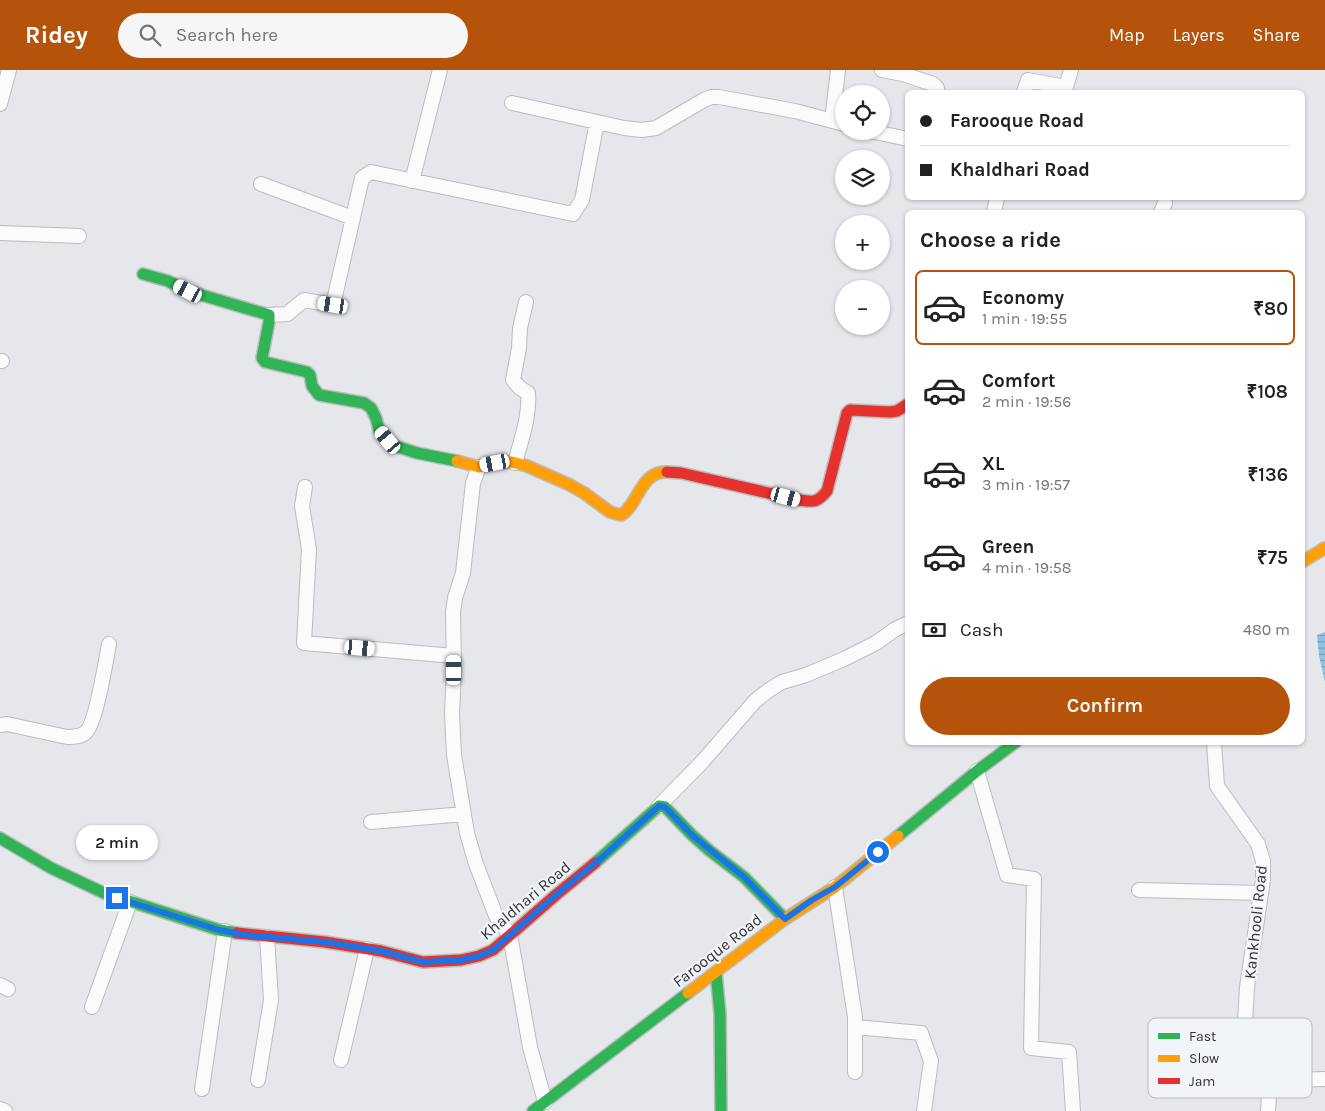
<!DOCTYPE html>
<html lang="en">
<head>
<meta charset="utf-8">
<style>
  body { margin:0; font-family:Karla,sans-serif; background:#f6f6f6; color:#202124; height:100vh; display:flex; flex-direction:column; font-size:19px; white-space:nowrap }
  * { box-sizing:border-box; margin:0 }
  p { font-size:16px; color:#757577 }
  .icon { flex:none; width:28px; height:28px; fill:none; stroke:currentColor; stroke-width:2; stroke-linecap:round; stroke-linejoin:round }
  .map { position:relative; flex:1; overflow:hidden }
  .details { position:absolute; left:905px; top:140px; width:400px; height:535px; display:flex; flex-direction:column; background:#fff; border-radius:8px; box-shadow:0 1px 4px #0004 }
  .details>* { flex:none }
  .top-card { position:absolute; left:905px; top:20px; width:400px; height:110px; border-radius:8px; box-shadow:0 1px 4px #0004; display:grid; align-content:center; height:110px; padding:0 15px; background:#fff }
  .controls { position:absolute; left:835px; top:15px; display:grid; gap:10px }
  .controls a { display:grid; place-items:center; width:55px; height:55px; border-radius:50%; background:#fff; box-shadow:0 1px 4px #0004; font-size:25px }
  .end { position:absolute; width:22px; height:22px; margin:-11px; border:6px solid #1a73e8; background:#fff; box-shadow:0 0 0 2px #fff }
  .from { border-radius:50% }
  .bubble { position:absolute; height:35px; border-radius:18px; background:#fff; box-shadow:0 1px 4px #0004; font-size:16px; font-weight:600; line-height:35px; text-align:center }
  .car { position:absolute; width:15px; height:30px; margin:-15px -8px; border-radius:6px; box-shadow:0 0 4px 1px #0007; background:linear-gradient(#fff 24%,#345 0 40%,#fff 0 76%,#345 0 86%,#fff 0) }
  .top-card b { display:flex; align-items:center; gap:18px; height:48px; font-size:19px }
  .top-card b+b { border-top:1px solid #e0e0e0 }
  .top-card i { width:12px; height:12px; background:#202124 }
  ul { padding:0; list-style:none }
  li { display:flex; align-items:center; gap:15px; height:75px; margin:0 10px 8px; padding:0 5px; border:2px solid transparent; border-radius:8px }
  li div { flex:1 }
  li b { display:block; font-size:19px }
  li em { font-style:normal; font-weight:600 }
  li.on { border-color:#b45309 }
  li>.icon { width:45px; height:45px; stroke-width:1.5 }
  h2 { padding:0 15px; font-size:22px; line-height:60px }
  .pay { display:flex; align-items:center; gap:12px; height:55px; padding:0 15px; font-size:19px }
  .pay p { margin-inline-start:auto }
  .action { display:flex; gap:10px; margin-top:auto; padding:10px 15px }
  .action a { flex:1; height:58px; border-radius:30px; background:#b45309; color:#fff; font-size:20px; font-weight:600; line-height:58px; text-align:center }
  header { display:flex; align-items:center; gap:30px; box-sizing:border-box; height:70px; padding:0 25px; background:#b45309; color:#fff }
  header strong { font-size:24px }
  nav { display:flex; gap:28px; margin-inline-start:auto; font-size:18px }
  .search { width:350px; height:45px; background:#f6f6f6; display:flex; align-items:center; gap:12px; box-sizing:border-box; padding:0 18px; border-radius:28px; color:#757577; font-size:19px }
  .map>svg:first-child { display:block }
  .water { fill:url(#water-rules) }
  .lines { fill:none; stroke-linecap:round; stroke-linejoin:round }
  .street-casing { stroke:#babcbe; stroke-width:16 }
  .fast-casing { stroke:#babcbe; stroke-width:14 }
  .slow-casing { stroke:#babcbe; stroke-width:14 }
  .jam-casing { stroke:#babcbe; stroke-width:14 }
  .street { stroke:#fbfbfc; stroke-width:14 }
  .fast { stroke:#30b455; stroke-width:11 }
  .slow { stroke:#ff9f0a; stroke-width:11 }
  .jam { stroke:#e5322d; stroke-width:11 }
  .route { stroke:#1a73e8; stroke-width:6 }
  .labels { text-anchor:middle; stroke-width:4.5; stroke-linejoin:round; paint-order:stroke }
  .street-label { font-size:16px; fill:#323335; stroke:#f1f4f9 }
  .key { fill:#f1f4f9; stroke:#b8babe; stroke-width:1 }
  .key-label { font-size:14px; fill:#323335 }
</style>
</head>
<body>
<header>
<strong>Ridey</strong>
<div class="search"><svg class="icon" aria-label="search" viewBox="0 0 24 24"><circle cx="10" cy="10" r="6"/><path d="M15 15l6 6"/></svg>Search here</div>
<nav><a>Map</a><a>Layers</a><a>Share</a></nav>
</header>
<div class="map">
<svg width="1325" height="1041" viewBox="0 0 1325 1041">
  <defs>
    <pattern id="water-rules" width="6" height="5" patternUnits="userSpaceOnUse" patternTransform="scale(1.25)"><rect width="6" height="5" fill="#8fc3e2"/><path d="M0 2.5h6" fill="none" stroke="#759fb8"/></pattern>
  </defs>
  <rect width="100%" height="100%" fill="#e5e7ea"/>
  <path class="water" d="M1325,562V612L1319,586L1317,565Z"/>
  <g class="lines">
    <g class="street-casing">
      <path id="street" d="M882,0L903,4L933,14L937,18V22
        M1024,22L1028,10L1066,17L1071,0
        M512,33L624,58L642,60L656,58L704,30L711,27H719L795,41L844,54
        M0,34L9,0
        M832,51L838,0
        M870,61L908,69
        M412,111L440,0
        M261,114L353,148
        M994,142L997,128
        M1161,142L1165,133
        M0,163L79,166
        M269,245L287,244L304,230L333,235L362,108L371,102L573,144L582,130L597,52
        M0,291H2
        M515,393C521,370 530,346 528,323L520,318L513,310L519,278L520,258L526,232
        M479,397L473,413L463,503L455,528L453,542L454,600L452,644L454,685L467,763L476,794L496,846L510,865L530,977L545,1032
        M305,417L302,436L309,479L304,573L454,586
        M0,655L7,654L67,667C74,667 81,667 86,662C96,653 106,590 109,574
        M1214,672L1217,716L1258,774L1263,791V810L1247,917L1245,952L1248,971L1266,1011L1269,1026L1268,1041
        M977,701L1007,805L1034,809L1031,978L1069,982L1073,1041
        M659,736L703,691L755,631L769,620L782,612L806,605L844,589L876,573L894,560L908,553
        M371,752L464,744
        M835,817L855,947V1002
        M1139,820L1261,823
        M0,915L8,919
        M92,937L130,832
        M855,957L921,963L931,991L924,1041
        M341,990L367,879
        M258,1010L271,930L267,867
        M1266,1011L1325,1009
        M202,1019L225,861
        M0,1039L5,1041"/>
    </g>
    <g class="fast-casing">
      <path id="fast" d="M143,204L168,211L188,221L269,245V252L262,288L265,292L307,302L310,305L312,316L319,325L364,333L371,338L376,348L379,360L395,376L417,383L457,391
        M898,766L977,701L1016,672
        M0,768L51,798L104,823L219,860L237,863
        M595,793L659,736L665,737L693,766L710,781L744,807L785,849
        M716,902L720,944L721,1041
        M533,1041L688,923"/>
    </g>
    <g class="slow-casing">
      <path id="slow" d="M457,391L479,397L495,393L512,392L527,396L570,415L584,423L610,442L621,445C638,436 640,401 667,402
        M1302,492L1325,478
        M688,923L785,849L835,817L898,766"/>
    </g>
    <g class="jam-casing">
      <path id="jam" d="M667,402L681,403L799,430C814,432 817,433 827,421L847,343L850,340L890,342L897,341L908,334
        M237,863L325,872L381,881L423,892L461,890L479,886L493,880L557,824L595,793"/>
    </g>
    <use href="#street" class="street"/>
    <use href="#fast" class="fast"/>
    <use href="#slow" class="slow"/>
    <use href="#jam" class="jam"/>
  </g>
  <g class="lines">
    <path class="route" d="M117,828L219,860L245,865L325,872L381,881L423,892L461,890L479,886L493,880L557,824L599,790L659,736L665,737L693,766L744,807L785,849L812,830L835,817L878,782"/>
  </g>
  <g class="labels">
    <g class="street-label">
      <text transform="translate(525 830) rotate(-40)" y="6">Khaldhari Road</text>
      <text transform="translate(1255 852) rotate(-84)" y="6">Kankhooli Road</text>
      <text transform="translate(717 880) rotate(-38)" y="6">Farooque Road</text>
    </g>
  </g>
  <rect x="1148" y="948" width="164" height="80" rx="8" class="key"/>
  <rect x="1158" y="963" width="22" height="6" fill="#30b455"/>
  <rect x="1158" y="985" width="22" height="7" fill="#ff9f0a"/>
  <rect x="1158" y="1008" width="22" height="6" fill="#e5322d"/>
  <g class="key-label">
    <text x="1189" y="971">Fast</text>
    <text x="1189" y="993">Slow</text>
    <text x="1189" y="1016">Jam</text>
  </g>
</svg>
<div class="controls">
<a><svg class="icon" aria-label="locate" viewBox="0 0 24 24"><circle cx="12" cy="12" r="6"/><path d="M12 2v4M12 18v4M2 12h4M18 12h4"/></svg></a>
<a><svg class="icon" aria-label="layers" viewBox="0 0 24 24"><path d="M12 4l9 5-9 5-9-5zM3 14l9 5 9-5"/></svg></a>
<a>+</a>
<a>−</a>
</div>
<i class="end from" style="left:878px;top:782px"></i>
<i class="end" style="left:117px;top:828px"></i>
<div class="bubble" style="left:76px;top:755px;width:82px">2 min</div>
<i class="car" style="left:188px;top:221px;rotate:297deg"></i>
<i class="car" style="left:333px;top:235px;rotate:279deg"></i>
<i class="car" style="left:388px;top:370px;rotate:320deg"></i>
<i class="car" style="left:495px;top:393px;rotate:260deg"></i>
<i class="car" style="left:786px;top:427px;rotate:105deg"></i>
<i class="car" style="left:360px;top:578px;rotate:95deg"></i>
<i class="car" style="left:454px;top:600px;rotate:0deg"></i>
<div class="top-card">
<b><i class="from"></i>Farooque Road</b>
<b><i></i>Khaldhari Road</b>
</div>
<section class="details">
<h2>Choose a ride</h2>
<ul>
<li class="on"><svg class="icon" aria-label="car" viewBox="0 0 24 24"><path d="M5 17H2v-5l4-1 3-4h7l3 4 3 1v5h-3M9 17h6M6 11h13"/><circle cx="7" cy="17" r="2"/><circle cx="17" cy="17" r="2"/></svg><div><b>Economy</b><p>1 min · 19:55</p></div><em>₹80</em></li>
<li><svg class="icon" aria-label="car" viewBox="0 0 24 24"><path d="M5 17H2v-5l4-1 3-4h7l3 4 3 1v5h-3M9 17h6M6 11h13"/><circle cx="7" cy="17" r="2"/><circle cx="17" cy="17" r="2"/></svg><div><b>Comfort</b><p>2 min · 19:56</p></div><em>₹108</em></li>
<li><svg class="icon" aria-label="car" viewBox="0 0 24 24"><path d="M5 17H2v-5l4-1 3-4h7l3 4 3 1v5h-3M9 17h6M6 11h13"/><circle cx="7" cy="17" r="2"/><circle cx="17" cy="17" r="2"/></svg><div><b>XL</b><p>3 min · 19:57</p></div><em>₹136</em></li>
<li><svg class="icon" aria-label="car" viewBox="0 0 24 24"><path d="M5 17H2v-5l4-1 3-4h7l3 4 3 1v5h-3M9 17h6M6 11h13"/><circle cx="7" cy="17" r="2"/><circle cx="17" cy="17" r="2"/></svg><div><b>Green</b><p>4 min · 19:58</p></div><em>₹75</em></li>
</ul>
<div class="pay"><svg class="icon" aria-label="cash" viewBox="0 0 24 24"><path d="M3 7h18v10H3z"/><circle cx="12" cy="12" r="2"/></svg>Cash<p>480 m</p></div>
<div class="action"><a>Confirm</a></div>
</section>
</div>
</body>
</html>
